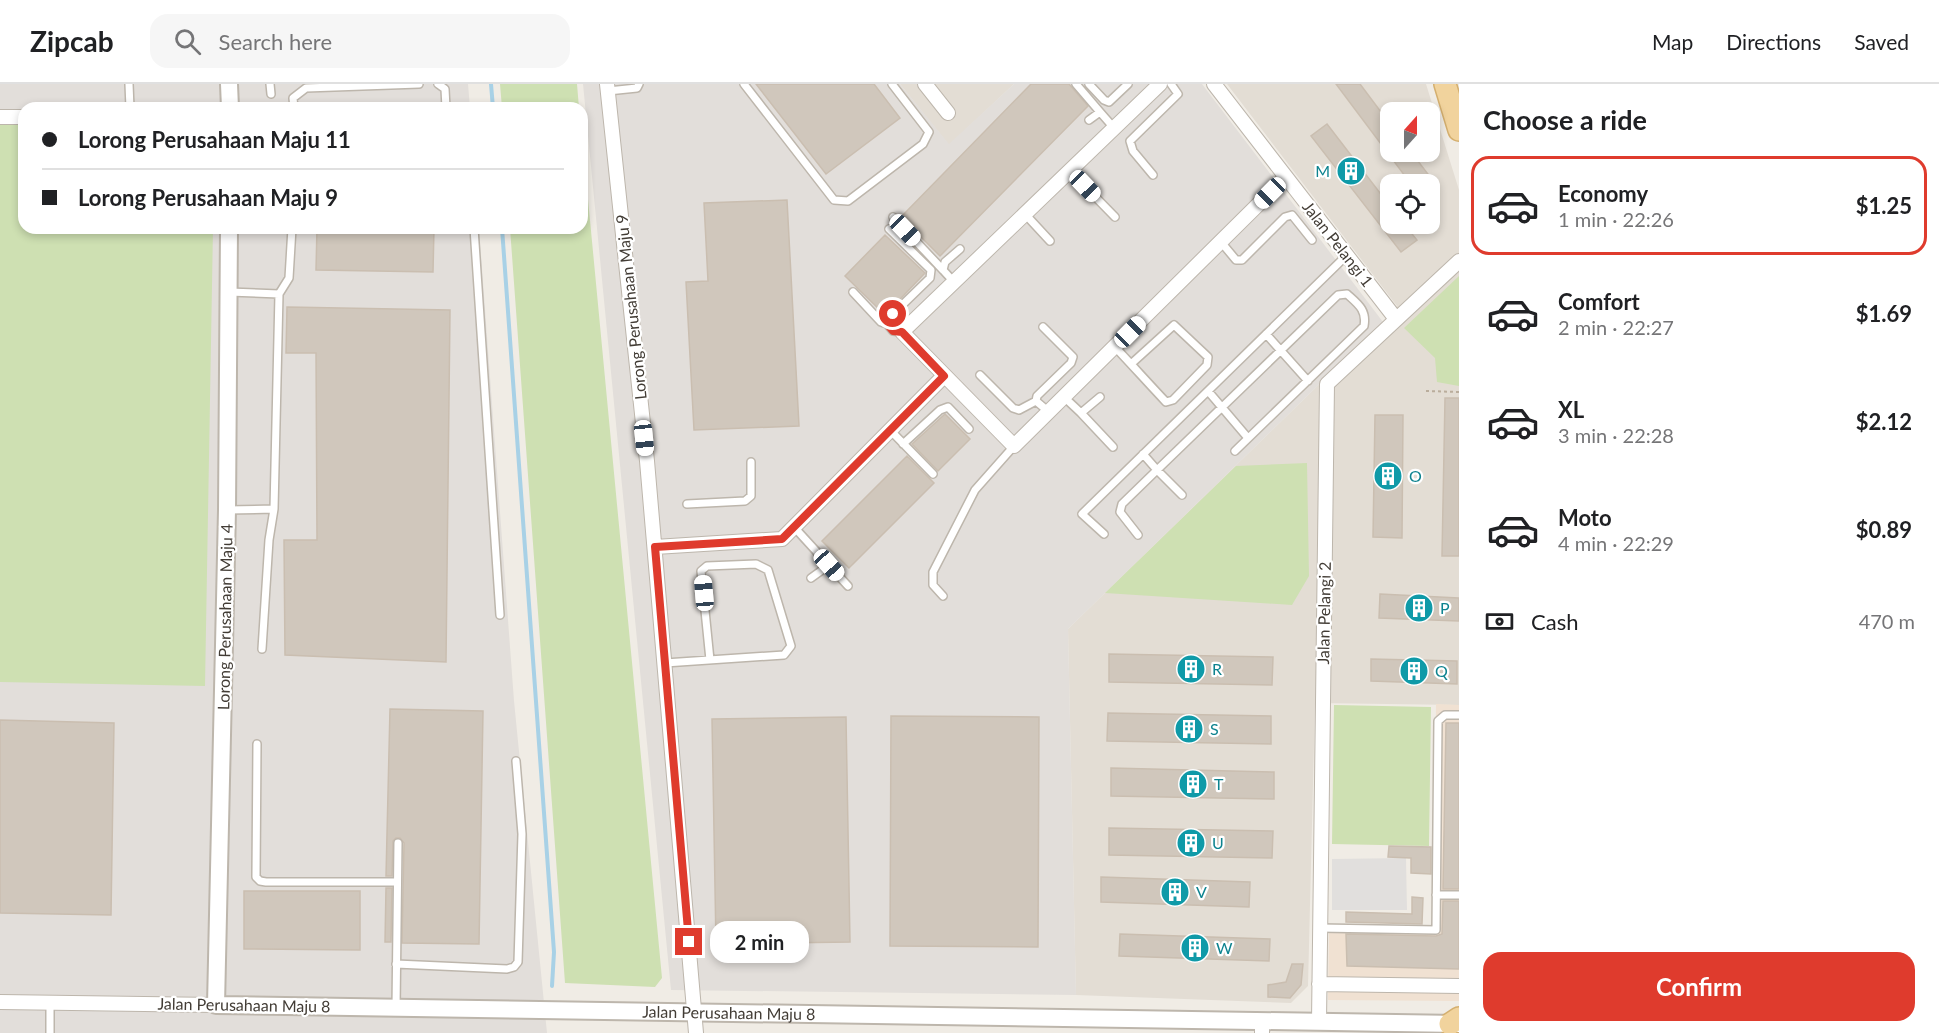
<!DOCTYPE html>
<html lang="en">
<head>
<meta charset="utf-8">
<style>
  body { margin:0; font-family:Lato,sans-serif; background:#f6f6f6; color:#202124; height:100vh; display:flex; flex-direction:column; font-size:22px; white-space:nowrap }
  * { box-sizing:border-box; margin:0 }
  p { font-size:20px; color:#757577 }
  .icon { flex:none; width:33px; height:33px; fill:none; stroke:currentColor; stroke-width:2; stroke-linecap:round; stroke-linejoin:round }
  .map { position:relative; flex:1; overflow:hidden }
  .panel { display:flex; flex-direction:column; background:#fff; width:480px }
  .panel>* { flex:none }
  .guide { position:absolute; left:18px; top:18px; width:570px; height:132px; border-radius:18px; box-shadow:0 3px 9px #0003; display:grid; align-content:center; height:132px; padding:0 24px; background:#fff }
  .needle { width:39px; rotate:21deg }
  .controls { position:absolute; left:1380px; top:18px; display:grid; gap:12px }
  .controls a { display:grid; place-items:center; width:60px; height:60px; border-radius:12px; background:#fff; box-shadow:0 3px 9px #0003; font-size:30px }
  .end { position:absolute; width:27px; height:27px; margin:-14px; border:8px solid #df3b2d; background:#fff; box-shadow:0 0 0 3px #fff }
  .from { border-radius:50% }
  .bubble { position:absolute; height:42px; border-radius:18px; background:#fff; box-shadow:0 3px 9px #0003; font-size:20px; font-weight:700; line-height:42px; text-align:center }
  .car { position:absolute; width:18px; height:36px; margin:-18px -9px; border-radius:8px; box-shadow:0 0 4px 2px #0007; background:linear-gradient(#fff 24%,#345 0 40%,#fff 0 76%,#345 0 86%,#fff 0) }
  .guide b { display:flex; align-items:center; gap:21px; height:57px; font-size:22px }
  .guide b+b { border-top:2px solid #e0e0e0 }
  .guide i { width:15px; height:15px; background:#202124 }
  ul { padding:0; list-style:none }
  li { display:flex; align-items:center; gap:18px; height:99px; margin:0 12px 9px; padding:0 12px; border:3px solid transparent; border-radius:18px }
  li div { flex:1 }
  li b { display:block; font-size:22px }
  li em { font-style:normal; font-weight:700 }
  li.active { border-color:#df3b2d }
  li>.icon { width:54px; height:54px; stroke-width:1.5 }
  h2 { padding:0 24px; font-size:27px; line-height:72px }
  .pay { display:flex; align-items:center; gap:15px; height:66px; padding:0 24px; font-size:22px }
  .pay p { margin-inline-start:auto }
  .button { display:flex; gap:12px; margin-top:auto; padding:12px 24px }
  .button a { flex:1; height:69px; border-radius:18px; background:#df3b2d; color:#fff; font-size:24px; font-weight:700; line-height:69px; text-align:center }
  header { display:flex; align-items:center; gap:36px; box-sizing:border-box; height:84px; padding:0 30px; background:#fff; border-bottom:2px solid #e0e0e0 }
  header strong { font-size:28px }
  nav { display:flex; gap:33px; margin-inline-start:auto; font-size:21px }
  .search { width:420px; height:54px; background:#f6f6f6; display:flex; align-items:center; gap:15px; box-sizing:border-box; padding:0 21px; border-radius:18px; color:#757577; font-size:22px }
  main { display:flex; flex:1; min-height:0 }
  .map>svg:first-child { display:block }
  .residential { fill:#e3ddd4; fill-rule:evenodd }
  .commercial { fill:#f0e1d2 }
  .industrial { fill:#e2deda }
  .green { fill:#cee0b2 }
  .parking { fill:#e1dfdd }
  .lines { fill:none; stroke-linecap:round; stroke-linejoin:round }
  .stream { stroke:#a8d1e6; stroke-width:4 }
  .building { fill:#d0c7bc; stroke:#cabeb0; stroke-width:1.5 }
  .service-casing { stroke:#bdb6ac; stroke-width:10 }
  .minor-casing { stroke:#bdb6ac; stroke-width:16 }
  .tertiary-casing { stroke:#bdb6ac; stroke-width:20 }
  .primary-casing { stroke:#d4af6f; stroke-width:24 }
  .path { stroke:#baad9c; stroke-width:2; stroke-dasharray:3 3; stroke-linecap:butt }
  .service { stroke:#fff; stroke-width:7 }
  .minor { stroke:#fff; stroke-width:14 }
  .tertiary { stroke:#fff; stroke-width:16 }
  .primary { stroke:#f1d39d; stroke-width:21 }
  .route { stroke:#df3b2d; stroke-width:8 }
  .labels { text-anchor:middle; stroke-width:4.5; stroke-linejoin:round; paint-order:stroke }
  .culture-label { font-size:16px; fill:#0d838f; stroke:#fff; text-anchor:start }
  .street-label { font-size:16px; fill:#423c35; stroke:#fff }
</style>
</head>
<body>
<header>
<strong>Zipcab</strong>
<div class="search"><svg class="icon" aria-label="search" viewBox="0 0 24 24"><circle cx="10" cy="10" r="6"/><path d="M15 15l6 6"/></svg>Search here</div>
<nav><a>Map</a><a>Directions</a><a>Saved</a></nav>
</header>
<main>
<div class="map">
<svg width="1459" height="949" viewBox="0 0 1459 949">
  <rect width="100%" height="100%" fill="#f0ece5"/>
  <path class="residential" d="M900,0H1014L949,61Z
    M1227,0H1426L1459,106V621L1315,619L1308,902L1291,919L1076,911L1068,545L1383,238L1397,222ZM1390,28H1430V68H1390ZM1390,100H1430V140H1390Z"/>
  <path class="commercial" d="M1436,620L1459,621V917L1328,916L1329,841L1434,842Z"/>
  <path class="industrial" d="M0,0H468L470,24H24V144H479L514,617L547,949H0Z
    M583,0H900L949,60L1014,0H1202L1383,238L1068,545L1076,911L671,906Z"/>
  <path class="green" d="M500,0H577L579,24H502Z
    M0,37H24V144H213L205,602L0,598Z
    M582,52L662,894L655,903L565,899L510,144H582Z
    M1459,192V302L1437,298L1435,274L1404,244Z
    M1307,379L1309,492L1292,521L1105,509L1236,382Z
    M1334,621L1431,623L1429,762L1332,760Z"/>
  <path class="parking" d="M1406,774L1407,826H1332V775Z"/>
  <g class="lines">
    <path class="stream" d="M491,0L493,24
      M502,144L554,868L552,902"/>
  </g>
  <path class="building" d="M756,0H874L900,34L826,90Z
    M1031,0H1069L1088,22L940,172L901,133Z
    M1336,0H1360L1390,40V68H1411L1431,94L1422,100H1411Z
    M1327,40L1390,122V140H1404L1417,156L1401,168L1311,52Z
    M787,116L799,342L694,346L686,198L708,197L704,119Z
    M317,144H434L433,188L316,186Z
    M885,151L925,189L885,231L845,192Z
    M287,223L450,226L446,578L285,571L284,456H317L316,269H286Z
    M1445,314H1459V472H1442Z
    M945,330L970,355L938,387L912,360Z
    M1375,331H1403L1402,454L1373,453Z
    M907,372L934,399L849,484L822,457Z
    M1380,510L1459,514V537L1379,534Z
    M1109,570L1273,573L1272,601L1109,598Z
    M1371,575L1457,577V600L1371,597Z
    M390,625L483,627L479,860L402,859L404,759L400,754H396L393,757L392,792H386Z
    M1108,629L1271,632V660L1107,657Z
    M891,632L1039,633L1038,863L890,862Z
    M846,633L850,858L716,860L712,635Z
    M0,636L114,639L111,831L0,829Z
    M1446,639H1459V805H1443V803Z
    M1111,684L1274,688V715L1111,712Z
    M1109,744L1273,747L1272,774L1109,771Z
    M1389,762L1431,763V790L1411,789V774L1388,773Z
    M1101,793L1250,798L1249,823L1101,818Z
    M386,804H392L391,858H385Z
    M244,807H360V866L244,865Z
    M1412,813L1423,814L1422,840L1346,838V828L1412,830Z
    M1443,817H1459V885L1347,882L1346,850L1436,852L1442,850Z
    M1120,850L1270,855L1269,877L1119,872Z
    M1292,880H1303L1301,901L1290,914L1268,913V901L1286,898Z"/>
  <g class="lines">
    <g class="service-casing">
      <path id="service" d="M129,0L130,24
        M270,0L271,10
        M438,0L445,5L446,24
        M744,0L834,116L848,117L923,60L929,48L892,0
        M1076,0L1100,28
        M1089,0L1104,16L1109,18L1128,0
        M608,7L637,4L639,0
        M294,24L293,14L306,4L419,0
        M1089,36L1100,28L1114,44
        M1070,87L1115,133
        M1153,91L1133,67L1130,57L1178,10L1171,0
        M1025,130L1050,157
        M893,133L943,186
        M474,144L500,531
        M889,145L931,186L930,194L893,230L887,240L893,247L902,248
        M1221,158L1236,176H1242L1285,133L1292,131L1312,156
        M954,198L943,186L945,178L960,165
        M229,208L279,210
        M853,208L881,238L887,240
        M1043,243L1073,273L1071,279L1037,312L1036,317L1049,328
        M1266,250L1308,297
        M1115,263C1132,281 1149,300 1166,318L1173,316L1207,281L1208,273L1174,241L1131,280
        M980,291L1013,324L1019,326L1036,317
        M1208,307L1248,354
        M1064,313L1081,329L1100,313
        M1081,329L1113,363
        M890,346L933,390
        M903,360L940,326L948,323L969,345
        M1182,411L1157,386L1338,211L1347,210C1358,220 1367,226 1364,242L1235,367
        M687,420L745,417L751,412V378
        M227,426L274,425
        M794,443L848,502
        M1104,450L1082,430L1347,171
        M1138,451L1120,428L1122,420L1157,386L1143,370
        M811,494L829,481
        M943,512L933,501V488L975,406L1014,362
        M262,565L269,456L274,425L279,210L289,194L292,144
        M665,579L784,571L791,562L768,486L756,480L707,482L701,487L710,576
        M257,660L256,793L260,797L266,798H396
        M1436,811H1459
        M1320,844L1436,846L1438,637L1445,631H1459
        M396,880L507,885L514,883L518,878L522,750L516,677
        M396,924L398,759
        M50,949V919"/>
    </g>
    <g class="minor-casing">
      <path id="minor" d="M607,0L647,377L696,949
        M925,0L948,29
        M1160,0L902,248L1014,362L1286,93
        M1214,0L1396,235
        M0,33H24
        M655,463L782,455L944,292
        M1319,900L1459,902
        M0,918L216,921
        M1262,937V949
        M1319,938L1327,300L1459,177"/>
    </g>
    <g class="tertiary-casing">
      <g id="tertiary">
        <path d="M229,0L230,24"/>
        <path id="s1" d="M229,144L227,426L216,921L1459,940"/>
      </g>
    </g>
    <g class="primary-casing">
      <path id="primary" d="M1445,0L1459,46
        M1450,940L1459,934"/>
    </g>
    <path class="path" d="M1426,307L1459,308"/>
    <use href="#service" class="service"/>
    <use href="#minor" class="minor"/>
    <use href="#tertiary" class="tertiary"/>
    <use href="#primary" class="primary"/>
  </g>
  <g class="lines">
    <path class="route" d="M689,858L655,463L782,455L944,292L902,248L893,247L887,240L893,230"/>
  </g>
  <defs>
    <g id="building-disc" transform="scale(1.5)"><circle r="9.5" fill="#0f9aa8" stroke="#fff"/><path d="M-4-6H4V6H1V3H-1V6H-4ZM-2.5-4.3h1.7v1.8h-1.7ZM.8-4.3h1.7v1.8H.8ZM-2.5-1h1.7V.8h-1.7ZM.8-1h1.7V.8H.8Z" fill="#fff"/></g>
  </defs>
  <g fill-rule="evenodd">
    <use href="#building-disc" x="1351" y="87"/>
    <use href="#building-disc" x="1388" y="392"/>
    <use href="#building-disc" x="1419" y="524"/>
    <use href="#building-disc" x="1191" y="585"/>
    <use href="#building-disc" x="1414" y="587"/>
    <use href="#building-disc" x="1189" y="645"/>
    <use href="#building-disc" x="1193" y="700"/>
    <use href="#building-disc" x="1191" y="759"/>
    <use href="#building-disc" x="1175" y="808"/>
    <use href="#building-disc" x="1195" y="864"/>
  </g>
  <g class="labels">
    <g class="culture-label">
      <text x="1330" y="93" text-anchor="end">M</text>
      <text x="1409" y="398">O</text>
      <text x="1440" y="530">P</text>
      <text x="1212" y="591">R</text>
      <text x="1435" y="593">Q</text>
      <text x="1210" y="651">S</text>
      <text x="1214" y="706">T</text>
      <text x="1212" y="765">U</text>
      <text x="1196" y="814">V</text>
      <text x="1216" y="870">W</text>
    </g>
    <g class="street-label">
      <text transform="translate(1338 160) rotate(52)" y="6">Jalan Pelangi 1</text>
      <text transform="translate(631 223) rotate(-96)" y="6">Lorong Perusahaan Maju 9</text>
      <text transform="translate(1324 529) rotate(-89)" y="6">Jalan Pelangi 2</text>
      <text transform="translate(225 533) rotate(-89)" y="6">Lorong Perusahaan Maju 4</text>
      <text transform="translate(244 921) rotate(1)" y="6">Jalan Perusahaan Maju 8</text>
      <text dy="6" stroke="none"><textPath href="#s1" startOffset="1290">Jalan Perusahaan Maju 8</textPath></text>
    </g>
  </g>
</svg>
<div class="controls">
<a><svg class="needle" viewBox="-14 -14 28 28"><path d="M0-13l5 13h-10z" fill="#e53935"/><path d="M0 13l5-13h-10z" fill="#757577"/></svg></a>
<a><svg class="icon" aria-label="locate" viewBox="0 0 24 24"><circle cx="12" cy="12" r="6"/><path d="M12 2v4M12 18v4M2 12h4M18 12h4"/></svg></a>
</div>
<i class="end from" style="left:893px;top:230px"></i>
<i class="end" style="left:689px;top:858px"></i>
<div class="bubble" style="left:710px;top:837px;width:99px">2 min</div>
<i class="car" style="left:1085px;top:102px;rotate:136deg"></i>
<i class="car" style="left:1270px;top:109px;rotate:225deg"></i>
<i class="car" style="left:905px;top:146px;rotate:136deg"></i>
<i class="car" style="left:1130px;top:248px;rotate:45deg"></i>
<i class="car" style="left:644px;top:354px;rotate:174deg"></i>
<i class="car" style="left:829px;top:481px;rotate:138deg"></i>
<i class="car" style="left:704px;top:509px;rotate:355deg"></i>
<div class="guide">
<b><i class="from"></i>Lorong Perusahaan Maju 11</b>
<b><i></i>Lorong Perusahaan Maju 9</b>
</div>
</div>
<section class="panel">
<h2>Choose a ride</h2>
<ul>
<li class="active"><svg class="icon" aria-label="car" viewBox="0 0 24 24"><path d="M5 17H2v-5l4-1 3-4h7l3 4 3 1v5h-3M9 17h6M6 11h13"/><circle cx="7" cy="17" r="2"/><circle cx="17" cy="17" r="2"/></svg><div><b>Economy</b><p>1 min · 22:26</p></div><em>$1.25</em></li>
<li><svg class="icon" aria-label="car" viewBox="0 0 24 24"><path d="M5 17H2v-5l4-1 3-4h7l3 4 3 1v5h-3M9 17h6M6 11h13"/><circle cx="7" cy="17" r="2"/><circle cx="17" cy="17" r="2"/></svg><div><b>Comfort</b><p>2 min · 22:27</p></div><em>$1.69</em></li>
<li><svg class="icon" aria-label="car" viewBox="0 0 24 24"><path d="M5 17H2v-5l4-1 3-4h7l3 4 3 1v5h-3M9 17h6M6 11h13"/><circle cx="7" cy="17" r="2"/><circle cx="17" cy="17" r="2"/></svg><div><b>XL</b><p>3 min · 22:28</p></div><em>$2.12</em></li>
<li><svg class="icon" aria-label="car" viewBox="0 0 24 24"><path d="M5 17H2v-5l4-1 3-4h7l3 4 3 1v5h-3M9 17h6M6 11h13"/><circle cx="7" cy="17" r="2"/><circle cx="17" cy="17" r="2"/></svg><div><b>Moto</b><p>4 min · 22:29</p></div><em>$0.89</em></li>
</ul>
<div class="pay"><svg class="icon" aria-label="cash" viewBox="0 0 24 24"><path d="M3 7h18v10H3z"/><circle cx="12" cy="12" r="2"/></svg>Cash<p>470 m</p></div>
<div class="button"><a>Confirm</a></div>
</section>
</main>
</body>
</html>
